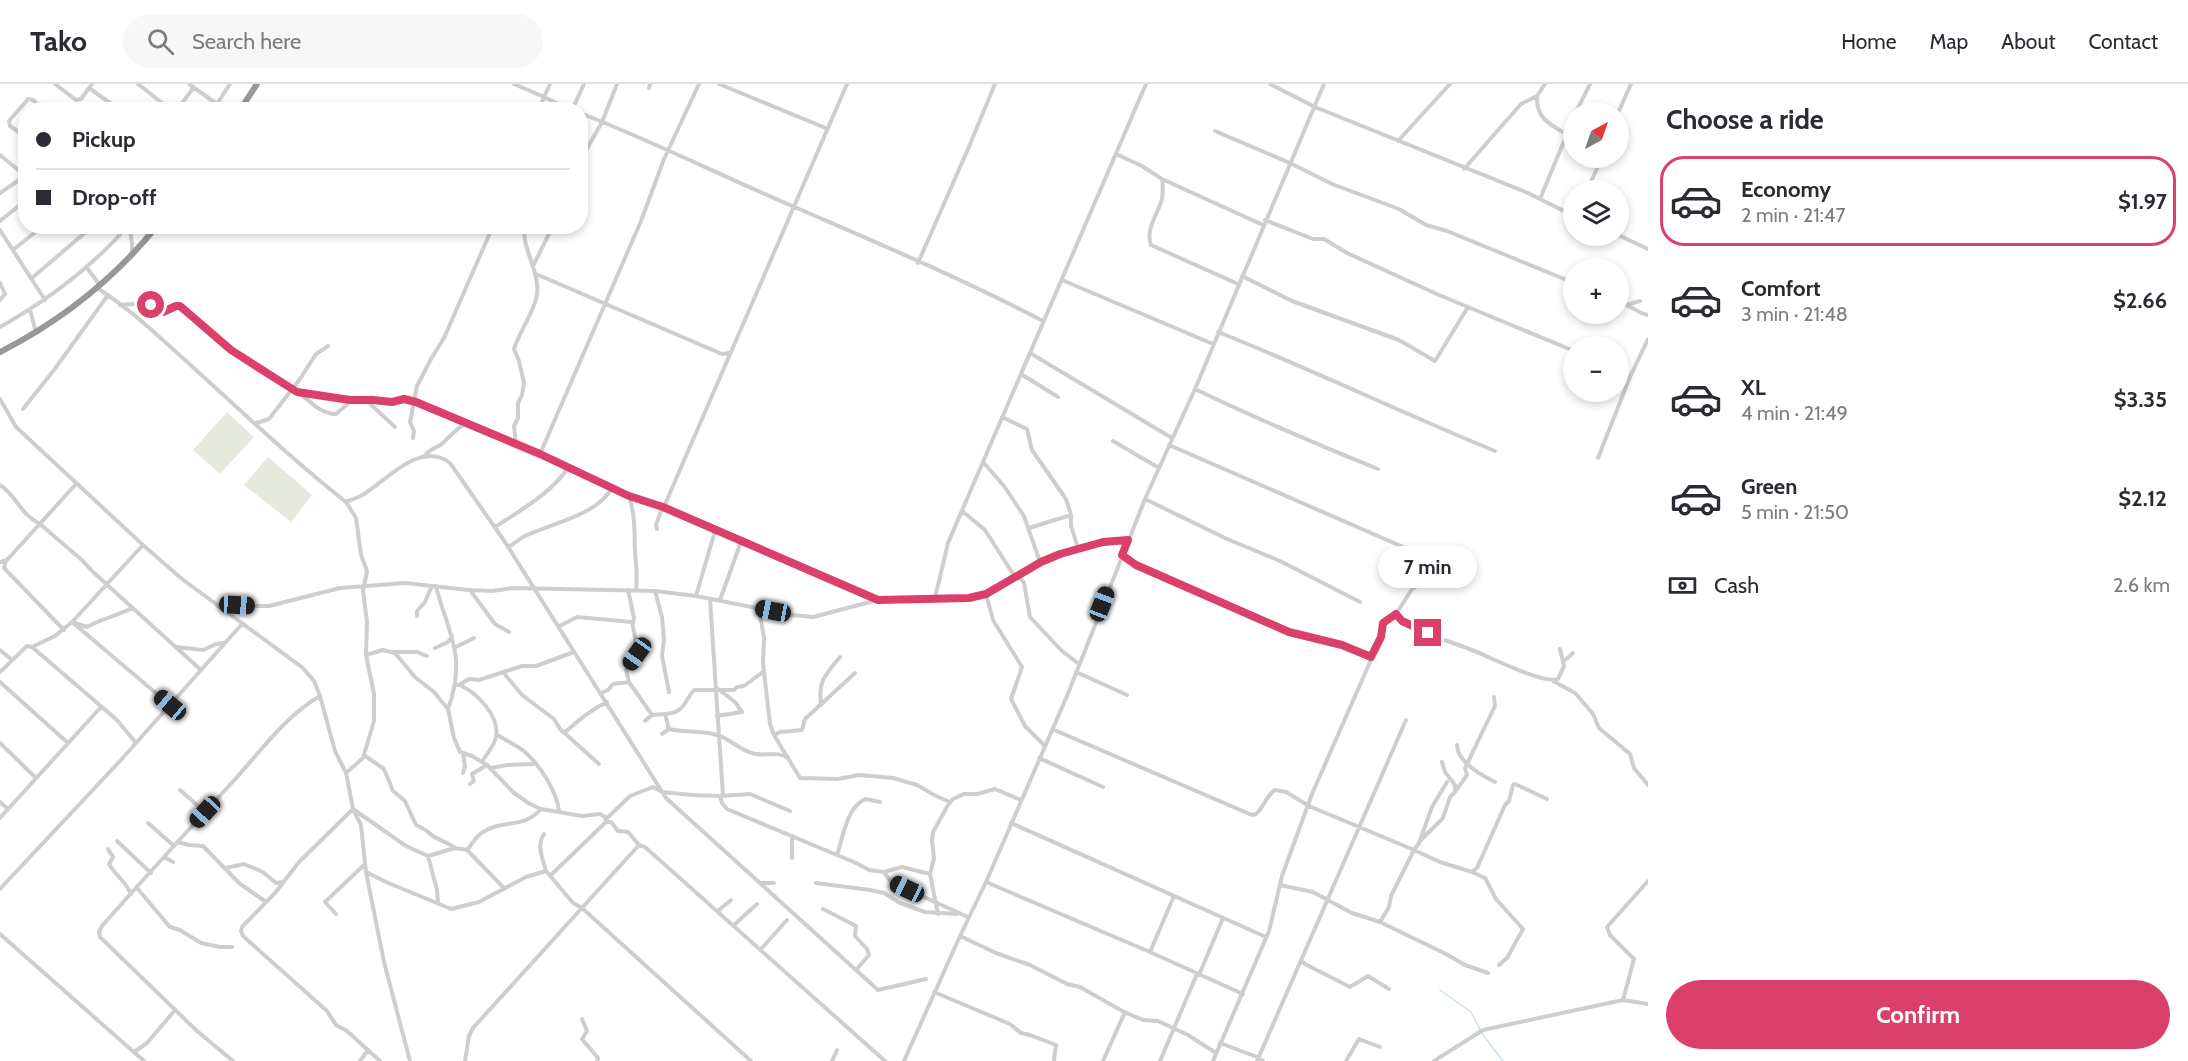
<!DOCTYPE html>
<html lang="en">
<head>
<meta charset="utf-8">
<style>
  body { margin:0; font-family:Cabin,sans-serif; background:#f7f7f7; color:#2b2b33; height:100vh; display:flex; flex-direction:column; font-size:22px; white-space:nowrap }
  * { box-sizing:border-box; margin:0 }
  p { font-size:20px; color:#7c7c81 }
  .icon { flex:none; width:33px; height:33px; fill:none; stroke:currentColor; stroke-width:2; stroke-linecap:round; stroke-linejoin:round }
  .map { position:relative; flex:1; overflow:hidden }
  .panel { display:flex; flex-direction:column; background:#fff; width:540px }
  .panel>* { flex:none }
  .hud { position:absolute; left:18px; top:18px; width:570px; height:132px; border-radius:24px; box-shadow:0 3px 9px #0003; display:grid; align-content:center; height:132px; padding:0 18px; background:#fff }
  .needle { width:39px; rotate:40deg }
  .tools { position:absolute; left:1563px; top:18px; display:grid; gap:12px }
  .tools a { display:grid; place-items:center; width:66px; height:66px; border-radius:50%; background:#fff; box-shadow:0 3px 9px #0003; font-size:30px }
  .end { position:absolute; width:27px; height:27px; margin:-14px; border:8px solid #db406b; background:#fff; box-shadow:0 0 0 3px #fff }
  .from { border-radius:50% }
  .bubble { position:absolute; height:42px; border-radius:21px; background:#fff; box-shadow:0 3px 9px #0003; font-size:20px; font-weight:800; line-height:42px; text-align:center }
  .car { position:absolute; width:18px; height:36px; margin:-18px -9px; border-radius:8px; box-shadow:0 0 4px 2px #0007; background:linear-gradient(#222 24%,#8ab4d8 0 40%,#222 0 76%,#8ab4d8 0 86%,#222 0) }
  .hud b { display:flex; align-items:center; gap:21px; height:57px; font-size:22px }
  .hud b+b { border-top:2px solid #e1e1e2 }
  .hud i { width:15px; height:15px; background:#2b2b33 }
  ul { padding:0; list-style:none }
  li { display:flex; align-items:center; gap:18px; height:90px; margin:0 12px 9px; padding:0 6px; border:3px solid transparent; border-radius:24px }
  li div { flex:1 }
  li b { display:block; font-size:22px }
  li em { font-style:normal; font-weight:800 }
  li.on { border-color:#db406b }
  li>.icon { width:54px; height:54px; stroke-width:1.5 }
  h2 { padding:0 18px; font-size:27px; line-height:72px }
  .pay { display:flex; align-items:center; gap:15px; height:66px; padding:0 18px; font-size:22px }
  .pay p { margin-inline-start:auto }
  .cta { display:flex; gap:12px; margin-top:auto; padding:12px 18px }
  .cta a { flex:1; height:69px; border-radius:36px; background:#db406b; color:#fff; font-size:24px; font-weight:800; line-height:69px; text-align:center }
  header { display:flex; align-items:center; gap:36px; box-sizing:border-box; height:84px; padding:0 30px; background:#fff; border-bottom:2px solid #e1e1e2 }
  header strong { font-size:28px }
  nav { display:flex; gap:33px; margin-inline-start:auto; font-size:21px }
  .search { width:420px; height:54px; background:#f7f7f7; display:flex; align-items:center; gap:15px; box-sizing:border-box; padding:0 21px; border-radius:33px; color:#7c7c81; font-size:22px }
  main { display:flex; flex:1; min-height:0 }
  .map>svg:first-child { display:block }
  .green { fill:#e6eadd }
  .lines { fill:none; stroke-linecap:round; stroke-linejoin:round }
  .stream { stroke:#cbe4e9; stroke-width:1.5 }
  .minor { stroke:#cecece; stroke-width:4 }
  .highway { stroke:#989898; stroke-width:6 }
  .route { stroke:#db406b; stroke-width:8 }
</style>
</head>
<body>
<header>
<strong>Tako</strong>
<div class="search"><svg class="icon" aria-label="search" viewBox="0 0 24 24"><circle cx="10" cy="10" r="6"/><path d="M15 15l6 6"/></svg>Search here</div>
<nav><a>Home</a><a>Map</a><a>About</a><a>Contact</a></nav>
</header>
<main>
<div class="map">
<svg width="1648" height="977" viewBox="0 0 1648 977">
  <rect width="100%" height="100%" fill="#fff"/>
  <path class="green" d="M227,328L254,353L220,390L193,366Z
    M268,373L312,411L291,438L244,401Z"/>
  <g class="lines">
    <path class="stream" d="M1440,906L1471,928L1483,951L1503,977"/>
    <path class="minor" d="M55,0L76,16L81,15L92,0
      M138,0L171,26
      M189,0L217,20
      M514,0L544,13L550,0
      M719,0L828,45
      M1270,0L1315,23L1528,109L1574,132
      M89,4L120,26
      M649,4L650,0
      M1537,12C1536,34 1549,40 1566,50
      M177,26L194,3
      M213,26L230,0
      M539,26L544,13L571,26
      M572,26L584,0
      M1576,28L1590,0
      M580,29C652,57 720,91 790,121C875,158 961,194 1043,237
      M1618,29L1631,0
      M1215,47L1290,79L1332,100L1399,125L1426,141L1447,147L1574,199
      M26,53L10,42L9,37L28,15L33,16L45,26
      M1398,57L1450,0
      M1116,70L1142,82L1162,95L1263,141
      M0,71L23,90L22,94L0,109
      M580,77L602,38L617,0
      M1464,85L1521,20L1537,12L1545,0
      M1162,95C1163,102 1163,108 1162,115C1158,130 1145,145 1151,161L1238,200
      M1587,106L1602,74
      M1540,115L1574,33
      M1265,136L1313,155H1324L1347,169L1439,211L1574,267
      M0,137L26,116
      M129,142L132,159V168
      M0,146L45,216
      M1618,151L1648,165
      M13,166L43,142
      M918,179L968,65L995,0
      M533,182L553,142
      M87,184L100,201
      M536,190L722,270L729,269
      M1242,192L1292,217L1399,256L1435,277L1468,223
      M32,194L87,147L88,142
      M1062,196L1213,260
      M0,199L5,210L0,216
      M97,204C129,224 157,251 185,276C238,324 290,374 346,418C353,415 361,413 367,408C390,393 421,357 450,379L505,458L666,714L878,906L926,895
      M1618,218L1626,221L1640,217
      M120,221L147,219L163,228L176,222H180C216,257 258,283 300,310C312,318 320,330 336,330L352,316L392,318L404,315L416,318L540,370L629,412L663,423L877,515
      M1626,221C1636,224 1636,229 1648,231
      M30,226L36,248
      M0,243C48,216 91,184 128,142
      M1218,248C1311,285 1402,329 1495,367
      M1030,269L1172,354
      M1618,288L1630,293
      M1021,290L1058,313
      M1195,305C1255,334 1316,360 1378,385
      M300,309L349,316
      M0,315L16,343L143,461L182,495L303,584L314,597L320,612L335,667L346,689L353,725L361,741L366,788L384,878L410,977
      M366,316L395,343
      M23,325L54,286L108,211
      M1002,333L1027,345L1032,366L1066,415L1071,431V442L1078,464
      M257,339L269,335L300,295L316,270L328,262
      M413,354L414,347L410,338L417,302L431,275L444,254L493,142
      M1113,357L1159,384
      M516,360L514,342L518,334V319L522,311L524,299L519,277L514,265C519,248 535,227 537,210C540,187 520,161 525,142
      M1169,361L1410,466
      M540,370L641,137L664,75L699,0
      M424,373C428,365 436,365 443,359C450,352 456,345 465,340
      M1598,374L1630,293L1648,255
      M983,378L1004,402L1024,432L1040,478
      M0,401C17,412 19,429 40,440L83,477L92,487L201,586
      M629,412C636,436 634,446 635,469C636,484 638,491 636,507
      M1145,415L1227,455L1280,477L1360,518
      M346,418L356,434L361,471L367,487L363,507L367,538L366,571L374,610V637L363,674L346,689
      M663,425L847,0
      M962,427L985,446L1015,493L1021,495L1024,499L1030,533L1062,567L1079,580
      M495,443C521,426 550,410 568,384
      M1029,444L1071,431
      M657,445L656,441L662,424
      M143,461L72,538L170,621
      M508,463C514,460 519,455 525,452C552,439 596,432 612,404
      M1122,471L1135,481L1151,489L1224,518L1289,547L1342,561L1371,573
      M6,477L4,484L64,546
      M0,478L7,476L76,400
      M436,503C449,551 467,573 448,625
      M470,506L495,540L509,548
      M628,506L634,534L633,540
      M655,507L662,533L664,555L662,572L669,608
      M986,510L993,536L1022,583L1011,615L1025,642L1045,662
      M696,512L715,447
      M935,514L948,459L1146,0
      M710,515L723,712
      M720,516L741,458
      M218,522H269L340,504L405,499L469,506L492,507L513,504L655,507L696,512L792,531L813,533L878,516L969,514L986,510L1041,478L1078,464L1103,458L1128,456
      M759,525L764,554L763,579L770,640L774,651L800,694L838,695L859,691L893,694L917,701L936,712L950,718
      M1396,530C1398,534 1398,535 1402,537C1421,549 1445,556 1467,564C1484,570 1543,601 1558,595L1564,582L1560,565
      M417,532V527L425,518L432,502
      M558,543L577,533L632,538L638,568L626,586L629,598L613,600L608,606L601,609
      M32,563L55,552L72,538L87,543C102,534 117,532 132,524
      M177,563L203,566L216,560L224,559
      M456,563L474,554
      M435,564L448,558L452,552
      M0,566L12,576
      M394,568H417L427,572
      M366,571L383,566L395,569L415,593L434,608L448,625L454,654L460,668L472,672L487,681L514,709L530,720L541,725L582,732L600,730L605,733L606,738H611L618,747L628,748L639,761
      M1564,577L1573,569
      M0,588L27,562L32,563L117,636L136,659
      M503,588L522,611L554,635L560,645L599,680
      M1076,588L1127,611
      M1553,597L1575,609L1582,617L1593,630L1599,644L1630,670L1634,684L1648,701
      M0,598L68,659
      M629,598L652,631L665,630
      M456,601H459L469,595L479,596L522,582H536L574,568
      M460,601C477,609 500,632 496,653C495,661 486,670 482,678
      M821,621C818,597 825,591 840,573
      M717,632L742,628L735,618L718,605
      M645,637L652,631
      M669,645L665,630C685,629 684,617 694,606H734L737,603L744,602L764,587
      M1052,645L1252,731L1256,730C1264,723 1266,712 1275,706L1286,708L1309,722L1414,766L1419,759L1432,723L1447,698
      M564,649C578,637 590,626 607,618
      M496,650C505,656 518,662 525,668C540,681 557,708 559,727
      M662,650L669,645C685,649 701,646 717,651C731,655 741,668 756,670C767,672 779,667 788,674
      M774,651L780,648L802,646L805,635L855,589
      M0,659L36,694
      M1457,661C1457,678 1481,691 1495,698
      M463,670L465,682L463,689
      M364,671L384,685L393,707L405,717L416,741C427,746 424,745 433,752C440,757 448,758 455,764
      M1039,674L1103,703
      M491,684L507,681L534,680
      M470,700L474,697L472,690L487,681
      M180,706L205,728
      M1455,708L1467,691L1465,684L1495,622L1494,613
      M720,712L722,719L727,725L856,779L869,786L884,788L891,798L968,833
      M0,718L8,725
      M0,734L101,623
      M606,735L630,712L653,703L662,708L692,711L720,712L750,710L790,727
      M148,739L174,762
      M1011,739L1266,853
      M544,750C536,762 543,775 546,787
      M792,752V774
      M1421,756L1443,734L1450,713L1455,708V701L1445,688L1442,678
      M117,757L151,789
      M177,758L189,761L203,762L239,799L266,818
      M108,765L113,773L109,780C115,791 127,799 131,810
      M467,766C472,760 476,752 483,748C503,735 524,745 541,725
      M837,771C843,754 847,721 866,715L880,718
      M428,772L455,764L467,766L504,804
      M164,773L173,778
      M226,784L244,780L263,788L276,799L283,798
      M366,788L386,798L451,825L479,818L526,793L546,787L573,819L582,824L751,977
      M884,788L902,783L930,790
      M1472,788L1485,794L1496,815L1523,845L1507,874L1499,881
      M551,791L606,738
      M986,798L1150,868L1243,910
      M760,799H774
      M816,799L870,806L884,809L900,819L925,828L957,830
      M1280,801L1313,808L1352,829L1380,838
      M137,804L170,843L180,846L201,859L220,863H232
      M0,805L120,677L242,540
      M823,825L856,842L855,852L867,865L869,871L856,886
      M718,827L731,816
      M336,830L325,818L364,781
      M938,830L930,790L934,774L932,756L933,748L948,721L953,715L964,710H977L995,705L1021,716
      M734,841L757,820
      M0,850L144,977
      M960,852L996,869L1030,881L1067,900L1080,903L1124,928L1143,936L1158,937L1188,951L1216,969
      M761,865L787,836
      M1150,868L1174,812
      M1301,876L1305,880L1350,903L1368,892L1389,905
      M1488,889L1465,881L1446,870L1380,838L1389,823L1391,812L1414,766L1440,778L1472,788L1477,784L1505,721L1509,717L1513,701L1515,700L1547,715
      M1199,891L1223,834
      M934,908L1010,940L1021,949L1030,951L1056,961L1054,977
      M1623,916L1634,875L1610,851L1607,843L1648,797
      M582,935L587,947L582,955L598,974L597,977
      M1220,959L1257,973L1263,977
      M134,968L147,959L175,926
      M233,977L197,947L100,853L99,848L102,842C146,792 192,742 238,692C263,664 287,631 320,612
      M360,977L368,966
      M380,977L347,947L336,941L327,927L243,852L241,847L242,843L275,809L299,778L353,725L406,762L428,772L437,806L438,819
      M465,977L469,952L473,944L639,761L645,763L885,977
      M832,977L837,966
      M904,977L960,852L986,798L1067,612L1145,415L1195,305L1324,0
      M1103,977L1125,928
      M1160,977L1197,890
      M1213,977L1269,847L1282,792L1312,710L1381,553L1383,539L1396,530L1412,505L1426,497
      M1257,977L1406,636
      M1346,977L1359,955L1380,963
      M1434,977L1483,946L1623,916L1648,920"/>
    <path class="highway" d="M240,26L257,0
      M0,268C61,237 114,195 157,142"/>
  </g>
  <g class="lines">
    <path class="route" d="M151,221L163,228L176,222H180L231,266L297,308L350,316H373L392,318L404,315L416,318L540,370L629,412L663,423L878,516L969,514L986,510L1041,478L1060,470L1103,458L1128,456L1122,471L1136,481L1289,548L1342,561L1371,573L1381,553L1383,539L1396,530L1402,537L1428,549"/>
  </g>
</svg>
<div class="tools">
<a><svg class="needle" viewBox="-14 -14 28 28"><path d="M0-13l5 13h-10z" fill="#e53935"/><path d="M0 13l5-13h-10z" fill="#7c7c81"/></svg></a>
<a><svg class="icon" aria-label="layers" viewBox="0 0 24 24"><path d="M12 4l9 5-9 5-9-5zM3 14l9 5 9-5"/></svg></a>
<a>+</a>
<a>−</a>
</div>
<i class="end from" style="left:151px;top:221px"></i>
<i class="end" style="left:1428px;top:549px"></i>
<div class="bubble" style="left:1378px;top:462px;width:99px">7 min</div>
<i class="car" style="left:1102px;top:520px;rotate:21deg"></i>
<i class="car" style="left:237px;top:521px;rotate:93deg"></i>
<i class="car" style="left:773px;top:527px;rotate:281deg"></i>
<i class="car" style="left:637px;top:570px;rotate:215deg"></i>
<i class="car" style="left:170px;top:621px;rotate:310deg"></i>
<i class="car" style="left:205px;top:728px;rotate:223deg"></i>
<i class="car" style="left:907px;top:805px;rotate:295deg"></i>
<div class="hud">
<b><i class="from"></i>Pickup</b>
<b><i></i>Drop-off</b>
</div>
</div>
<section class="panel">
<h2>Choose a ride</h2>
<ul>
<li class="on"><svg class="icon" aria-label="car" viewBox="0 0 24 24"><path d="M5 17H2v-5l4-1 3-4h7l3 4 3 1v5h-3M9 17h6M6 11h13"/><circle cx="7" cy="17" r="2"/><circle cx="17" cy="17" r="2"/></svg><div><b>Economy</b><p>2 min · 21:47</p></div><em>$1.97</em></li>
<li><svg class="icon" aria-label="car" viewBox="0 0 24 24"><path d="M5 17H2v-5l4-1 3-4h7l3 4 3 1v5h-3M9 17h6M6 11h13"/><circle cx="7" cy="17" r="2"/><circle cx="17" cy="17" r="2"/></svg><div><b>Comfort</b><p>3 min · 21:48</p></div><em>$2.66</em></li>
<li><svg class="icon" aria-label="car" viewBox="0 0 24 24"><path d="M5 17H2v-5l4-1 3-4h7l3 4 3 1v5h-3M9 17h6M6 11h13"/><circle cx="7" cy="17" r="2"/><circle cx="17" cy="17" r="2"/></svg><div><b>XL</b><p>4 min · 21:49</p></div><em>$3.35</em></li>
<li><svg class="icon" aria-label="car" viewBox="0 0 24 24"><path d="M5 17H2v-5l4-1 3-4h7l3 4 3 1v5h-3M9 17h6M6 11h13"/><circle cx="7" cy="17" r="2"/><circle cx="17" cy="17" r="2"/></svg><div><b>Green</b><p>5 min · 21:50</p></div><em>$2.12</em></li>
</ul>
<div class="pay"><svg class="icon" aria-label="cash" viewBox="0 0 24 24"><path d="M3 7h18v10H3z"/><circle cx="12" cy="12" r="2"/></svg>Cash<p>2.6 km</p></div>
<div class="cta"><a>Confirm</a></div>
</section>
</main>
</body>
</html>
